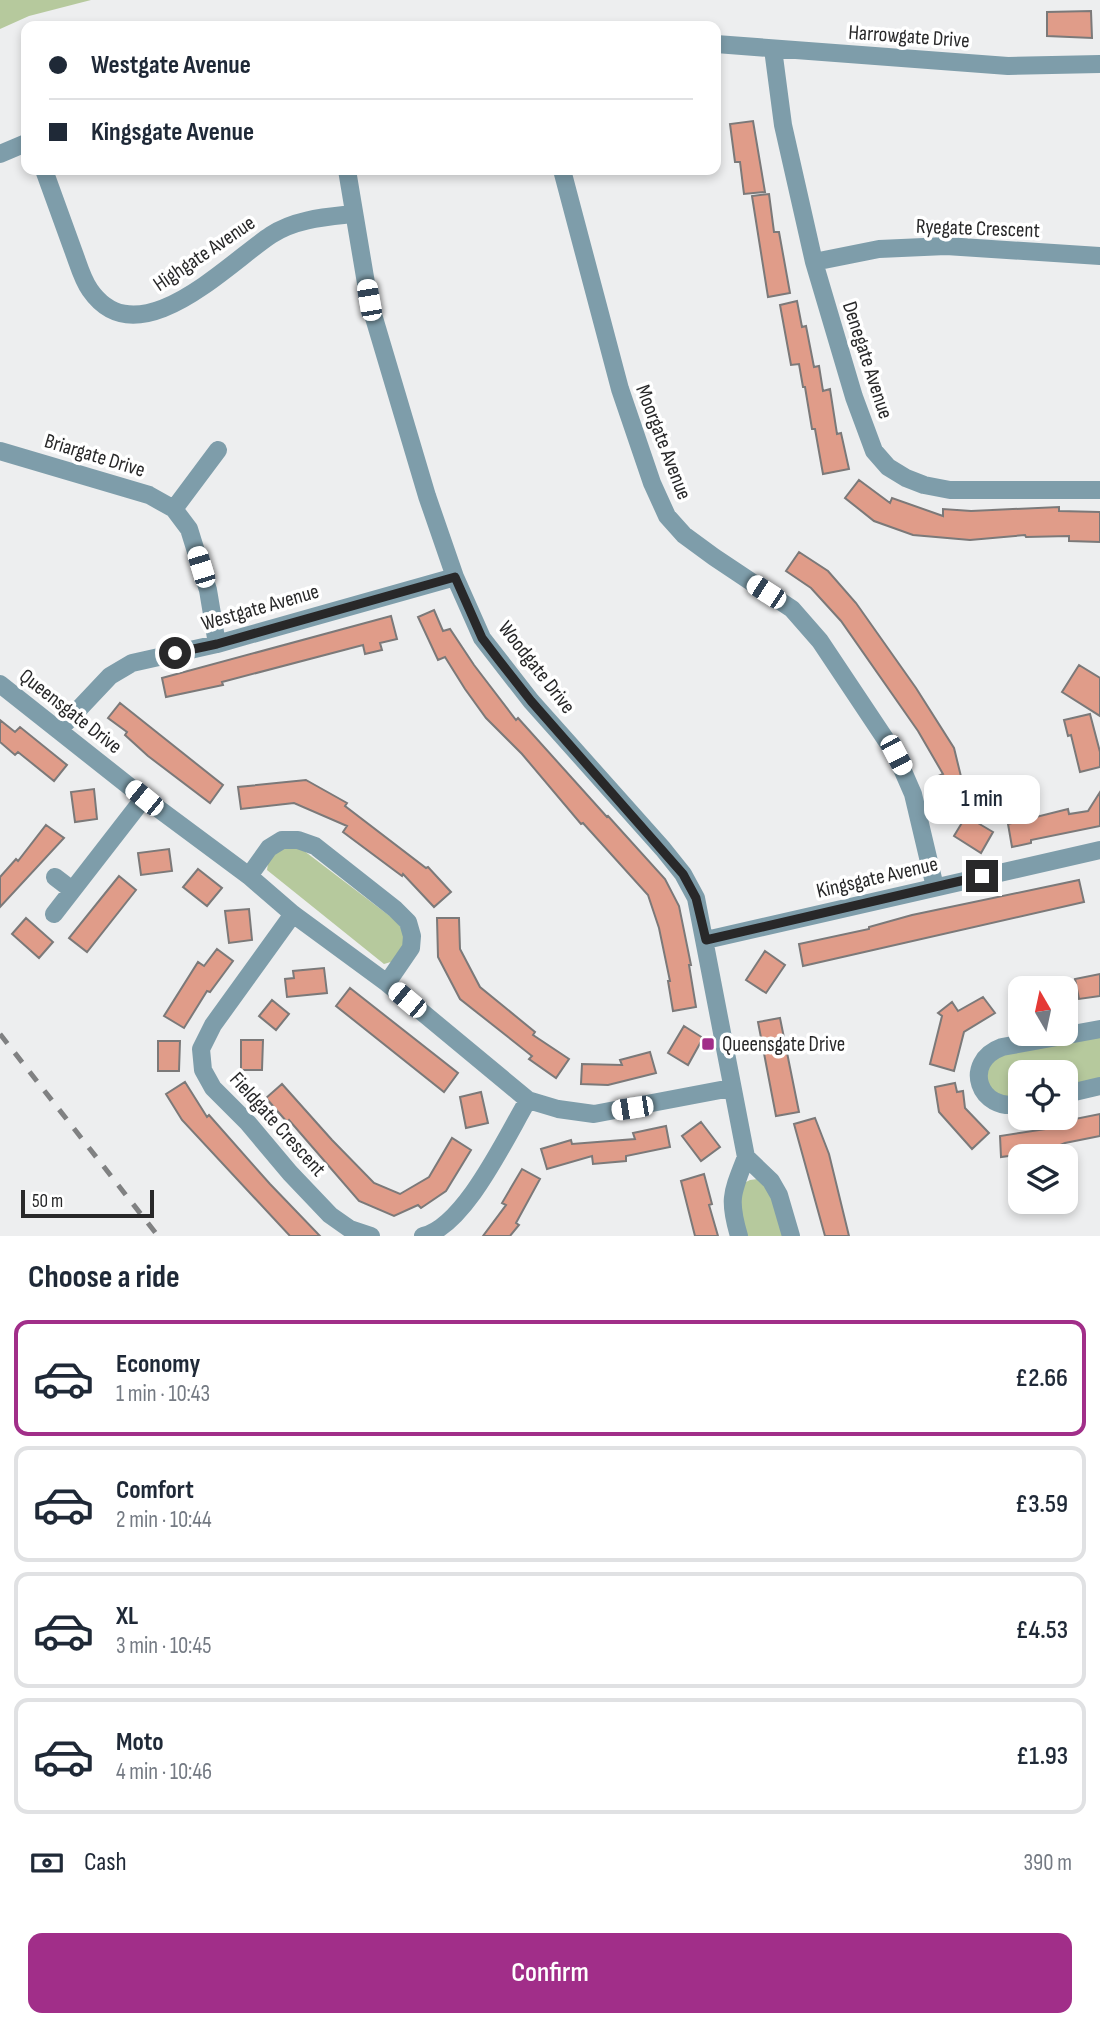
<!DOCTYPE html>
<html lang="en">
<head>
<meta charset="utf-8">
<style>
  body { margin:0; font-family:"Sofia Sans Condensed",sans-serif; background:#f2f2f3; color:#1f2937; height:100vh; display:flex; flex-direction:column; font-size:26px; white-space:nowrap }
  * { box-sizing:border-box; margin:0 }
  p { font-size:23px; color:#747a83 }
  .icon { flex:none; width:38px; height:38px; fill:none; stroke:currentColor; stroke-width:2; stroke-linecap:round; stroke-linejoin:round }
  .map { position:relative; height:1236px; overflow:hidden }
  .details { display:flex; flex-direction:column; background:#fff; flex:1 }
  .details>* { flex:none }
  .top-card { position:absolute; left:21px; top:21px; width:700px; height:154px; border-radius:14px; box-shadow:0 4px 10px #0003; display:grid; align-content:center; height:154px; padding:0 28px; background:#fff }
  .needle { width:46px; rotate:351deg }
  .tools { position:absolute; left:1008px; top:976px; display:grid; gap:14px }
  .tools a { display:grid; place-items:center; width:70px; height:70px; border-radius:14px; background:#fff; box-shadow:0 4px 10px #0003; font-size:35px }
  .scale { position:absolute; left:21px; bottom:18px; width:133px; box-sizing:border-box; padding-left:7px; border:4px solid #282829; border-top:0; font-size:19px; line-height:24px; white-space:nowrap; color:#282829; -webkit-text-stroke:5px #fff; paint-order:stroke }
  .end { position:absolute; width:32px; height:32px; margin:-16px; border:9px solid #282829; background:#fff; box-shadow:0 0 0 4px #fff }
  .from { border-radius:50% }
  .bubble { position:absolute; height:49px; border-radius:14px; background:#fff; box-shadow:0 4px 10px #0003; font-size:23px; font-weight:600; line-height:49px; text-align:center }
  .car { position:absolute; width:21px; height:42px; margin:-21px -10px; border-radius:9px; box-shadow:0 0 5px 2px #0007; background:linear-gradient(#fff 24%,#345 0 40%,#fff 0 76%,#345 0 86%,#fff 0) }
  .top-card b { display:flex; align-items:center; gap:24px; height:66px; font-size:26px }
  .top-card b+b { border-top:2px solid #e0e1e3 }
  .top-card i { width:18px; height:18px; background:#1f2937 }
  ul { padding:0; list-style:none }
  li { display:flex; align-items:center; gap:21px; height:116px; margin:0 14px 10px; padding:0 14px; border:4px solid #e0e1e3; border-radius:14px }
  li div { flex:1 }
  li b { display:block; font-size:26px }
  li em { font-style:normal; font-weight:600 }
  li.selected { border-color:#a12e89 }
  li>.icon { width:63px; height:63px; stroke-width:1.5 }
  h2 { padding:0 28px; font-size:32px; line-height:84px }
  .pay { display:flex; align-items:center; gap:18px; height:77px; padding:0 28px; font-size:26px }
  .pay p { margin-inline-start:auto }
  .button { display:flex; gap:14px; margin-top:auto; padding:14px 28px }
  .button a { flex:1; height:80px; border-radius:14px; background:#a12e89; color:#fff; font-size:28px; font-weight:600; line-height:80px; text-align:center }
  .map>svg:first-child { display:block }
  .green { fill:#b6c99d }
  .building { fill:#e09c89; stroke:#7b7979; stroke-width:2 }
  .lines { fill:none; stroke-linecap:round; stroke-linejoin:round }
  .street { stroke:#7e9daa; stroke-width:18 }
  .rail { stroke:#808182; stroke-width:5; stroke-dasharray:12 12; stroke-linecap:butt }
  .route { stroke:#282829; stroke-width:9 }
  .poi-dot { fill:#a12e89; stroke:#fff; stroke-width:2.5 }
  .labels { text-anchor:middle; stroke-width:7; stroke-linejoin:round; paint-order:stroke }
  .street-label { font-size:21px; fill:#282829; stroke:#fff }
  .poi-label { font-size:21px; fill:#282829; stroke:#fff; text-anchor:start }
</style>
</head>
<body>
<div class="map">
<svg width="1100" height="1236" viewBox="0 0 1100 1236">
  <rect width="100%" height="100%" fill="#edeeef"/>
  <path class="green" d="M0,0H91L29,16L0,29Z
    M299,847L395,920L403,930L407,941L394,961L384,964L267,870L269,857L275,850Z
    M1100,1029V1086L1066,1094V1073H1020V1104L997,1103L979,1067L984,1059Z
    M758,1179L767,1184L785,1236H745L736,1206L740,1185L750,1180Z"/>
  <path class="building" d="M1091,11L1092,38L1047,36V12Z
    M753,121L765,192L744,194L740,162H735L730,124Z
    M769,194L774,232H779L790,293L768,297L752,196Z
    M797,301L802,327L806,326L814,367L819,366L823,391L830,389L837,434L841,433L849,469L823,474L815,429H812L805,387H803L799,364L791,365L780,305Z
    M859,480L890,503L892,498L943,516V509L971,511L1059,507V511L1100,512V542L1069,541V536L1026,537L1025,535L970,540L913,535L874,521L845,498Z
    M799,552L828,571L856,603L916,688L954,748L967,801L945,806L938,776L943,774L918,731L841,621L811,588L786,571Z
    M434,610L443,631L450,629L474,665L516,720L518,718L607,817L608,816L665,879L679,906L691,965H689L696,1007L673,1011L668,981H670L659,928L648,895L583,823L581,824L522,754L486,718L465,689L445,657L438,660L418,617Z
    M391,616L397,639L380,643L382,650L365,654L363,645L222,682L223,685L166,697L162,678Z
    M1079,665L1100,678V716L1062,692Z
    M120,703L223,785L210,803L148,756L125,735L127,732L108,718Z
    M1090,714L1100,752V767L1080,772L1071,735L1068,736L1064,720Z
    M0,720L15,732L20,727L67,765L54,781L18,752L15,755L0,742Z
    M306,780L347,803L345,806L426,868L428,867L451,892L434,907L403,874L402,876L343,832L347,826L294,803L241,809L238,787Z
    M94,789L97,819L75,822L71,792Z
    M1100,792V826L1031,840V843L1012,847L1008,824L1068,809L1069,814L1088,811Z
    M966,816L993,832L981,853L954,836Z
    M46,825L64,838L0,907V877L16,859L18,861Z
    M169,849L172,871L141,875L138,853Z
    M198,869L222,888L207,906L183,887Z
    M119,876L136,890L87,952L69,938Z
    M1079,880L1084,902L803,966L799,944L869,929V927L912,915Z
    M249,909L252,940L229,943L225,911Z
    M26,918L53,942L39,958L12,934Z
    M437,918H459L460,949L480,987L535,1032L533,1035L569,1059L556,1078L529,1059L532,1056L460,999L438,957Z
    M217,949L233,961L210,992L207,991L184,1028L164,1016L198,962L204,966Z
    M765,951L785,965L766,993L746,980Z
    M324,968L327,993L287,997L285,979L294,978L293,971Z
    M1100,974V996L1079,999L1075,979Z
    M350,988L458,1073L444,1092L336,1006Z
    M983,997L995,1013L964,1032L954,1071L930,1064L942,1016L938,1013L952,1002L958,1011Z
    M272,1000L289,1014L276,1030L259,1016Z
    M780,1018L799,1112L776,1116L758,1022Z
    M684,1026L703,1038L688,1065L668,1053Z
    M241,1040H263L262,1070H241Z
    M158,1041H180L179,1071H158Z
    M650,1052L656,1073L608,1085L581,1084L582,1064L622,1065L620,1060Z
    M185,1082L207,1117L209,1115L270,1184L320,1236H290L182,1120L166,1094Z
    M955,1083L957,1092L963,1091L965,1108L989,1133L972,1149L939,1112L935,1087Z
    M282,1084L332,1140L374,1183L400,1194L429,1177L452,1138L471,1150L446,1191L421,1208L418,1205L394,1216L359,1201L289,1120L287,1122L266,1098Z
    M481,1092L488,1123L466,1128L460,1097Z
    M1100,1114V1136L1065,1143L1060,1145L1061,1149L1001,1157L1000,1136L1066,1126L1065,1121Z
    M815,1118L829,1154L849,1236H825L807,1171L794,1124Z
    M701,1122L720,1147L701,1161L682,1136Z
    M666,1126L670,1147L626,1156V1161L593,1164L592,1156L547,1169L541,1149L571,1140L572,1144L635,1139L633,1133Z
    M522,1169L540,1179L516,1223L519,1225L510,1236H483L506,1205L502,1203Z
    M704,1174L712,1204L709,1205L718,1236H695L681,1181Z"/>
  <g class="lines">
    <path class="street" d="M716,44L1008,66L1100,64
      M773,49L783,125L814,262L854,397L874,451L888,467L906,478L924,485L950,490H1100
      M0,154L26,143
      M44,170C54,197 63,223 73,250C78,263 82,279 90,290C138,359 227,264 271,235C295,219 326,217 353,214
      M347,170L369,301L427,496L455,577L482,638L531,701L663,849L683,874L696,898L746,1157C732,1193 728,1199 739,1236
      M562,170L620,389L652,483L667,516L684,535L714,557L792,609L820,641L896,755L913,794L935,887
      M814,262L879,249L946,246L1100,256
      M0,451L149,495L174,509L189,529L208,590L217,644
      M174,509L218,450
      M0,684L144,798L249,876L293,914L387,983L528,1100L558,1109L594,1114L731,1088
      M59,730L110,676L132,663L217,644L455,577
      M249,876L269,848L282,840H298L315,846L395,909L408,922L412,936L411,948L387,983
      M55,877L72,890
      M54,914L144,798
      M293,914L213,1025L201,1049L203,1070L213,1088L248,1123L290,1173L330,1215L350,1229L371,1236
      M706,940L1100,850
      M1066,1094L1100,1086
      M1020,1104C979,1113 961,1062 1002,1047L1100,1029
      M746,1157L771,1181L779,1195L791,1236
      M423,1236C465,1226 506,1137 528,1100"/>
    <path class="rail" d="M0,1034L158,1236"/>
  </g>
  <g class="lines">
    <path class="route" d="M175,653L217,644L455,577L482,638L498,659L531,701L683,874L696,898L706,940L982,876"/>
  </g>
  <rect class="poi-dot" x="701" y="1037" width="14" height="14" rx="3.5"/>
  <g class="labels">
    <g class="street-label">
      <text transform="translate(909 36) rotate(4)" y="7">Harrowgate Drive</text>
      <text transform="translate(978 228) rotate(2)" y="7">Ryegate Crescent</text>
      <text transform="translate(204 253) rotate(-34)" y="7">Highgate Avenue</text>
      <text transform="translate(868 360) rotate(72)" y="7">Denegate Avenue</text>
      <text transform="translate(664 442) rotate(69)" y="7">Moorgate Avenue</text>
      <text transform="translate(95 455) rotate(17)" y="7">Briargate Drive</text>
      <text transform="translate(260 607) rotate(-16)" y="7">Westgate Avenue</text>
      <text transform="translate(537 667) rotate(52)" y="7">Woodgate Drive</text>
      <text transform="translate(71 711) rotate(38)" y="7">Queensgate Drive</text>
      <text transform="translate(877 877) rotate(-13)" y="7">Kingsgate Avenue</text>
      <text transform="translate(278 1124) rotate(48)" y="7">Fieldgate Crescent</text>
    </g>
    <g class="poi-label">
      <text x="722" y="1051">Queensgate Drive</text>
    </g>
  </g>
</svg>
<div class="tools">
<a><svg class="needle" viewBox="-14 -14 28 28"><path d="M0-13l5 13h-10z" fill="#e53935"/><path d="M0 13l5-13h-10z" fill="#747a83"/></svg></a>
<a><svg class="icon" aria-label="locate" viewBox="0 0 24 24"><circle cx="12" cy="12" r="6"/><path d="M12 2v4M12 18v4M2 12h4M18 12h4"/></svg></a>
<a><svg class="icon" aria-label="layers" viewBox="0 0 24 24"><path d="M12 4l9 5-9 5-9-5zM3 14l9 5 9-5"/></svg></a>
</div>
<div class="scale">50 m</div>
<i class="end from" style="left:175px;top:653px"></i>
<i class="end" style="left:982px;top:876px"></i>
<div class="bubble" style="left:924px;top:775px;width:116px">1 min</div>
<i class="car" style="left:369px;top:300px;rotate:350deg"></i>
<i class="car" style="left:201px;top:567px;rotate:343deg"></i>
<i class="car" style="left:766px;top:592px;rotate:303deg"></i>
<i class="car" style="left:896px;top:755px;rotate:152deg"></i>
<i class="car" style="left:144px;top:798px;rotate:309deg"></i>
<i class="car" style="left:407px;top:1000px;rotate:310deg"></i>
<i class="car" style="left:632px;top:1108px;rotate:261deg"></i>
<div class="top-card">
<b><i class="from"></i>Westgate Avenue</b>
<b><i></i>Kingsgate Avenue</b>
</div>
</div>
<section class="details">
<h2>Choose a ride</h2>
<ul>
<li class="selected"><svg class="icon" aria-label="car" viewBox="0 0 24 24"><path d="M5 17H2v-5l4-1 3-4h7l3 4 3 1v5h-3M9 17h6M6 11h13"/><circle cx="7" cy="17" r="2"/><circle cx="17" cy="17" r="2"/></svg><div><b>Economy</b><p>1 min · 10:43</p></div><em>£2.66</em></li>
<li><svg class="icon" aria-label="car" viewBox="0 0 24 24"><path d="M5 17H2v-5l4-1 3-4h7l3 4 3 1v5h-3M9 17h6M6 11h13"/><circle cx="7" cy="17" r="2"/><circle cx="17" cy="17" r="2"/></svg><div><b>Comfort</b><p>2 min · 10:44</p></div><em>£3.59</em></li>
<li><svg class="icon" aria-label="car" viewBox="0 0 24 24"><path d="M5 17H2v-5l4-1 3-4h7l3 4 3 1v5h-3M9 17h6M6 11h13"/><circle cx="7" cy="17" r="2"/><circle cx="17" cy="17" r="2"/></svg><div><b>XL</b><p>3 min · 10:45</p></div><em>£4.53</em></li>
<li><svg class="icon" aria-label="car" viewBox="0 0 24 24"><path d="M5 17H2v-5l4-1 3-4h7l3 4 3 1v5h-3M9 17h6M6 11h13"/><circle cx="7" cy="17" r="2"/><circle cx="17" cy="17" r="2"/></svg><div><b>Moto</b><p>4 min · 10:46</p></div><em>£1.93</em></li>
</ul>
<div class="pay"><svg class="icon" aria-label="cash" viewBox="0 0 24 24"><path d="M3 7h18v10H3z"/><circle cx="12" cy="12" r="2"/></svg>Cash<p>390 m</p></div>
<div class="button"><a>Confirm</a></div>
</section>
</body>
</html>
